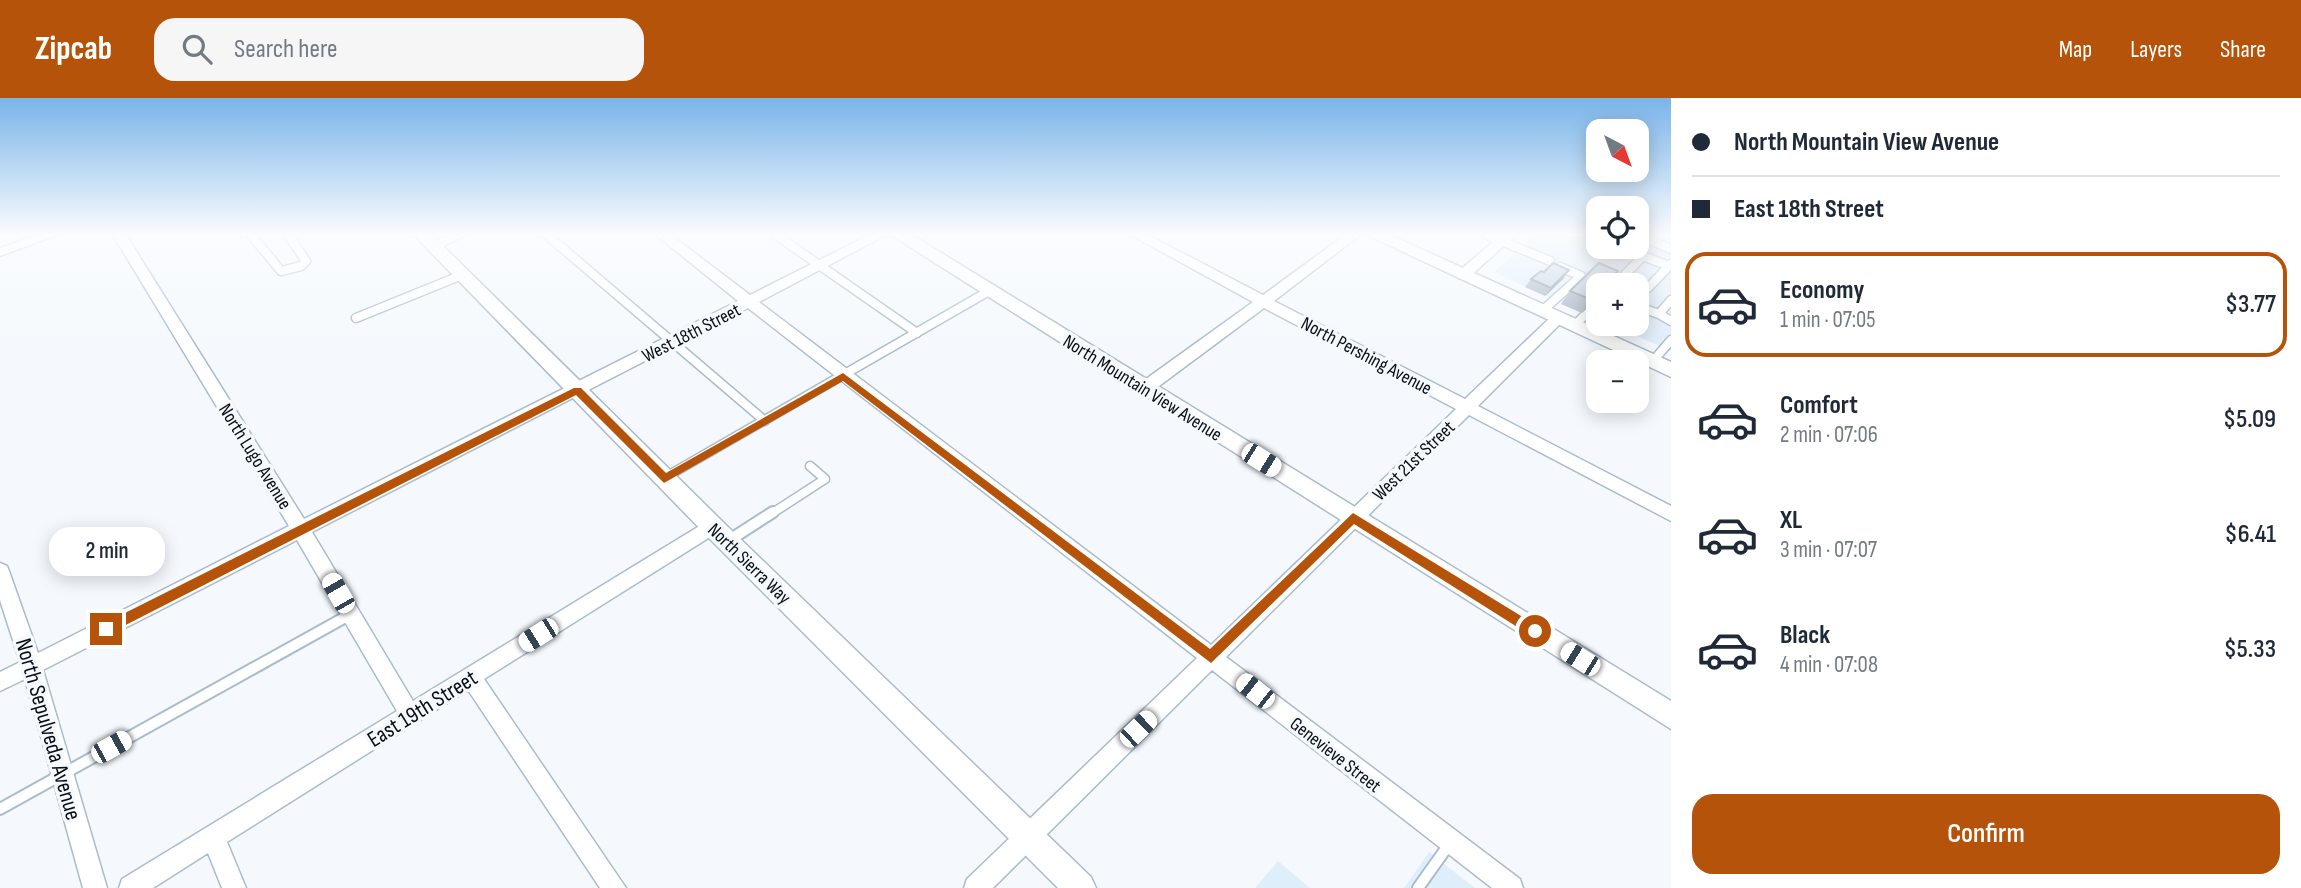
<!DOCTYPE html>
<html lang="en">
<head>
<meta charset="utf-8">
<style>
  body { margin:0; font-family:"Sofia Sans Condensed",sans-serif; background:#f6f6f7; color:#1f2937; height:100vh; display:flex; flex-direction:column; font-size:26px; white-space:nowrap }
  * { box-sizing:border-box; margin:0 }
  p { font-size:23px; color:#747a83 }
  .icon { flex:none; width:38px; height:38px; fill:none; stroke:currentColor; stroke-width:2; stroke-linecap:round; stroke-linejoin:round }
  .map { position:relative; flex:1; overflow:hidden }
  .side { display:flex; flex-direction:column; background:#fff; width:630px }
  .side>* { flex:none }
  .guide { display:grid; align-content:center; height:154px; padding:0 21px; background:#fff }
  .needle { width:46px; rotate:139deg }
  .buttons { position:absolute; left:1586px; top:21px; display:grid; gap:14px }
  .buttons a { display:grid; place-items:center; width:63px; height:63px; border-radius:14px; background:#fff; box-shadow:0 4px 18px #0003; font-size:35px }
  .end { position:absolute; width:32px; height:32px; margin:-16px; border:9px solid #b45309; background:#fff; box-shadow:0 0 0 4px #fff }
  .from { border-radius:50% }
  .bubble { position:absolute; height:49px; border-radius:21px; background:#fff; box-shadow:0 4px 18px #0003; font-size:23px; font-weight:600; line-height:49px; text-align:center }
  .car { position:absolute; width:21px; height:42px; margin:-21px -10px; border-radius:9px; box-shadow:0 0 5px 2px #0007; background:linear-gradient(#fff 24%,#345 0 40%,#fff 0 76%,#345 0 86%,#fff 0) }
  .guide b { display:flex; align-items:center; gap:24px; height:66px; font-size:26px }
  .guide b+b { border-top:2px solid #e0e1e3 }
  .guide i { width:18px; height:18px; background:#1f2937 }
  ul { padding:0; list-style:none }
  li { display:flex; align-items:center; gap:21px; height:105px; margin:0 14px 10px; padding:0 7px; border:4px solid transparent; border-radius:21px }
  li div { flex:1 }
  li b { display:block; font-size:26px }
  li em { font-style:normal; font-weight:600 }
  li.active { border-color:#b45309 }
  li>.icon { width:63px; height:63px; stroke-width:1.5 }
  .action { display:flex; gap:14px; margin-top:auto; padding:14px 21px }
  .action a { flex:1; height:80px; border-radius:21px; background:#b45309; color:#fff; font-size:28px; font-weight:600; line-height:80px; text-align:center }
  header { display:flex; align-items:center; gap:42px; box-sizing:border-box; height:98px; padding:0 35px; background:#b45309; color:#fff }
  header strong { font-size:33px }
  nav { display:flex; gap:38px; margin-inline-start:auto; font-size:24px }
  .search { width:490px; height:63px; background:#f6f6f7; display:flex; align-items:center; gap:18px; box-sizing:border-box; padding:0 24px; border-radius:21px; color:#747a83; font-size:26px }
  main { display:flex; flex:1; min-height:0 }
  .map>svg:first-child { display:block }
  .built { fill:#dfeefb }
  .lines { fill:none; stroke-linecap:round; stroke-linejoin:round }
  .service-far1-casing { stroke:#aabccc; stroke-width:11 }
  .service-casing { stroke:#aabccc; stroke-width:14 }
  .minor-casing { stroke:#aabccc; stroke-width:3 }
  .tertiary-casing { stroke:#aabccc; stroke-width:3 }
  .service-far1 { stroke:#fff; stroke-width:8 }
  .service { stroke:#fff; stroke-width:10 }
  .minor { fill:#fff; fill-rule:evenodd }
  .tertiary { fill:#fff; fill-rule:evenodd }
  .wall { fill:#a6b5c4 }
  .shaded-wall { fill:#8794a0 }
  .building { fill:#c1d3e4; stroke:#8794a0; stroke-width:2 }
  .route { fill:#b45309 }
  .labels { text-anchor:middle; stroke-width:7; stroke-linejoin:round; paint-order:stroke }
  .street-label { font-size:19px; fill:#080e14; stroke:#f5f9fd }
  .near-street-label { font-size:23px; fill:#080e14; stroke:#f5f9fd }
</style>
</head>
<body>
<header>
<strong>Zipcab</strong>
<div class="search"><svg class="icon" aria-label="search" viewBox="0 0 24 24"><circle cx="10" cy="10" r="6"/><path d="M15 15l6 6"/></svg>Search here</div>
<nav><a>Map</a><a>Layers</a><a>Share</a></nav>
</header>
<main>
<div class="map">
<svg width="1671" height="790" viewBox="0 0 1671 790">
  <rect width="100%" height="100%" fill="#f5f9fd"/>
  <path class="built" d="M1536,137H1598V149H1636V137H1671V253L1609,226H1636V187H1598V221L1494,174Z
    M1429,754L1475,790H1404Z
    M1278,763L1310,790H1255Z"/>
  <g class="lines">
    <g class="service-far1-casing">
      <path id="service-far1" d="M251,137L281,173L301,168L306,163L288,137
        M547,137L765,323
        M776,137L917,235
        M1487,137L1550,163
        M1638,137L1671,151
        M1622,180L1648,190L1671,166
        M1615,187L1643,158L1669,168
        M1671,202L1659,216L1671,223
        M1636,208L1659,216
        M1542,213L1581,178L1560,169
        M356,220L462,177
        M1574,228L1598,204
        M1601,240L1616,226
        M1653,263L1671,242
        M664,380L989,193
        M771,416L825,381L810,368"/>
    </g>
    <g class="service-casing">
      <path id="service" d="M728,443L773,414
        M0,711L351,516
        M1418,790L1450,745"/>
    </g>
    <g class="minor-casing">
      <path id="minor" d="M37,137H57L0,158V150Z
        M113,137H126L304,421L738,203L656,137H671L750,197L869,137H886L759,204L1211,547L1456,311L1264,210L1151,294H1139L1137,290L1139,286L1253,204L1131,137H1148L1263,197L1345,137H1360L1274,203L1465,301L1553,217H1563L1565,220L1563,223L1478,308L1671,408V423L1469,317L1226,559L1520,781L1523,790H1492L1212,572L993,790H964L967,781L1197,560L748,210L312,434L413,603L706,424H718L721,429L718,434L484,581L626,790H600L468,592L227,744L246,790H222L208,755L153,790H119L122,781L397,613L297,442L43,572L107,790H83L25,581L0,593V574L20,564L0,502V465L7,468L9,473L38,555L289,428Z
        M447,137H466L438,151H428L426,148Z
        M1501,137H1516L1468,180H1458V174Z"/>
    </g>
    <g class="tertiary-casing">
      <path id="tertiary" d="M414,137H432L728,429L1091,779L1096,790H1058L712,443Z
        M891,137H912L1671,603V631Z
        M1367,137H1390L1671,264V279Z"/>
    </g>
    <use href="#service-far1" class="service-far1"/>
    <use href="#service" class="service"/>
    <use href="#minor" class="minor"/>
    <use href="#tertiary" class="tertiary"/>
  </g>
  <path class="wall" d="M1569,172L1563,181L1545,198L1525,189L1531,181L1544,174Z
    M1598,187L1593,204L1582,215L1561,206L1570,193Z"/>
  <path class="shaded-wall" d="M1569,172L1563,181L1545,198L1551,190Z
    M1598,194V198L1582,215Z"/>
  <path class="building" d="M1553,165L1569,172L1551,190L1531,181L1541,173L1544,174Z
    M1599,165L1618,173L1604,187H1598V196L1592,202L1570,193Z"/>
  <linearGradient id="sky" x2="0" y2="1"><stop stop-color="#7ab4e9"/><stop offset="0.55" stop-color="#fafcfe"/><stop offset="1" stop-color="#fafcfe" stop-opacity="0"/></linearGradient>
  <rect width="1671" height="248" fill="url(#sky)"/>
  <path class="route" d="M843,275L1210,551L1353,415L1539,529L1541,533L1539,537H1530L1354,426L1211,565L843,283L664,385L576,297L110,535H101L99,531L101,527L574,290H581L666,375Z"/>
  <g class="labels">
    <g class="street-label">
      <text transform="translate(691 234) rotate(-27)" y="7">West 18th Street</text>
      <text transform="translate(1367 257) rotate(28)" y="7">North Pershing Avenue</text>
      <text transform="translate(1143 289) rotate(32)" y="7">North Mountain View Avenue</text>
      <text transform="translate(256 358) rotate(58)" y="7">North Lugo Avenue</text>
      <text transform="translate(1413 362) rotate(-44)" y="7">West 21st Street</text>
      <text transform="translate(750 465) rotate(44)" y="7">North Sierra Way</text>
      <text transform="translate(1336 656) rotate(38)" y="7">Genevieve Street</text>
    </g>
    <g class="near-street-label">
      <text transform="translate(422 610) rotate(-32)" y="8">East 19th Street</text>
      <text transform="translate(49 631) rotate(74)" y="8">North Sepulveda Avenue</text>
    </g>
  </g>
</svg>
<div class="buttons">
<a><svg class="needle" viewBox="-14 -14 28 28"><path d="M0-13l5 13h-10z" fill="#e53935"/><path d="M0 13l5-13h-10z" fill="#747a83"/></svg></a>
<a><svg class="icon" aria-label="locate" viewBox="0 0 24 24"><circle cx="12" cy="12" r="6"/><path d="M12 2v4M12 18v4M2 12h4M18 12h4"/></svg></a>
<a>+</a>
<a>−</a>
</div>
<i class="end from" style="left:1535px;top:533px"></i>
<i class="end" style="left:106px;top:531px"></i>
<div class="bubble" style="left:49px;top:429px;width:116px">2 min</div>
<i class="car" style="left:1261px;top:362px;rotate:122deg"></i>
<i class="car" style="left:338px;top:495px;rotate:330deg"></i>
<i class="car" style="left:538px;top:537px;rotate:238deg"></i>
<i class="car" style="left:1580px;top:561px;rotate:302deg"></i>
<i class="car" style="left:1255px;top:593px;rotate:308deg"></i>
<i class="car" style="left:1138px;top:631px;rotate:46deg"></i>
<i class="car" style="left:111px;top:649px;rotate:61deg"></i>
</div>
<section class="side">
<div class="guide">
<b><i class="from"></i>North Mountain View Avenue</b>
<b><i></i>East 18th Street</b>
</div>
<ul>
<li class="active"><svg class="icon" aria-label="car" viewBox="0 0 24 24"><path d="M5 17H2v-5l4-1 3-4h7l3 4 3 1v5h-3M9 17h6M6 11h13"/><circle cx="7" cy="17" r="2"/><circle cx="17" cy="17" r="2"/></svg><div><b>Economy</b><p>1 min · 07:05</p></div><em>$3.77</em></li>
<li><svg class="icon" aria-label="car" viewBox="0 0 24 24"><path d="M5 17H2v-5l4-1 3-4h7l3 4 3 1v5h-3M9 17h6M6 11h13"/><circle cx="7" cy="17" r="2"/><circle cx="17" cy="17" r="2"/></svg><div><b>Comfort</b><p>2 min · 07:06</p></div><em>$5.09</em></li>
<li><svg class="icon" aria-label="car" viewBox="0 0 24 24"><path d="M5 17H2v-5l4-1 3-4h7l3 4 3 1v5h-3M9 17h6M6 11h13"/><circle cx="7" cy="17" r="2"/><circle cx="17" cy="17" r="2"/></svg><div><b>XL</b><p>3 min · 07:07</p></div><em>$6.41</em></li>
<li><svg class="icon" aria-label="car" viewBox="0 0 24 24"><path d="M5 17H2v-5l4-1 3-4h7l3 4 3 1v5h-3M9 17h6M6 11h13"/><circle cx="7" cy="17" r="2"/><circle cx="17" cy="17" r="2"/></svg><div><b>Black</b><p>4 min · 07:08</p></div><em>$5.33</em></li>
</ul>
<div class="action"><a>Confirm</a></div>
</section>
</main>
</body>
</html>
